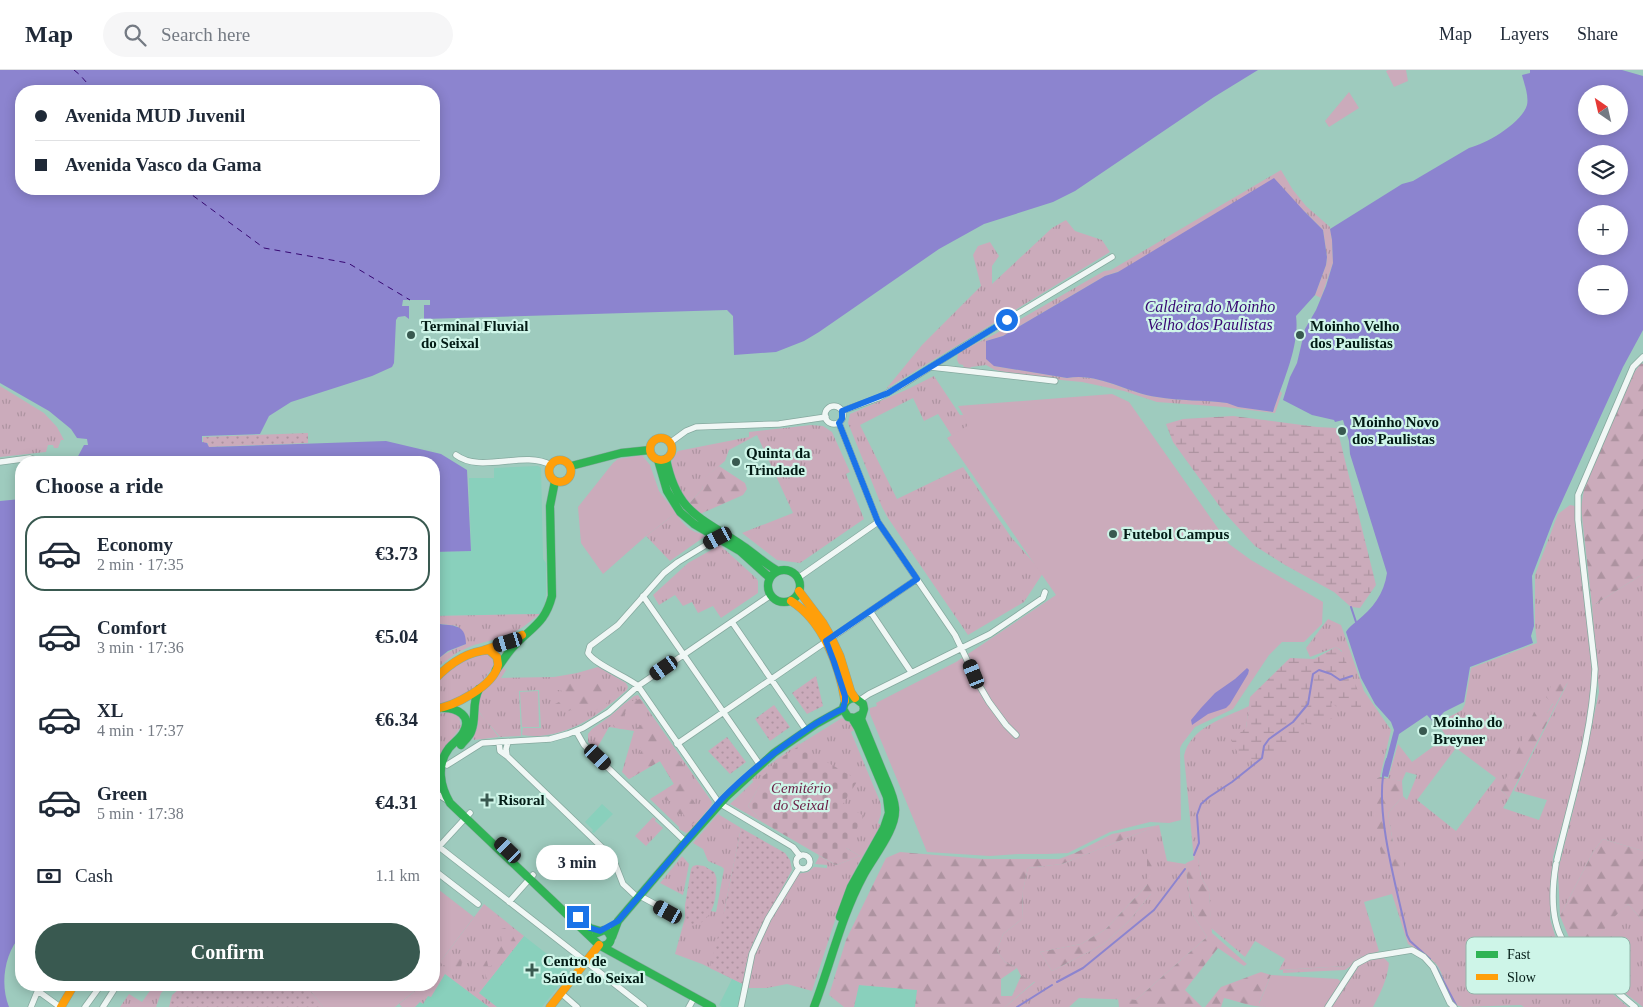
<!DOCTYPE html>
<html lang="en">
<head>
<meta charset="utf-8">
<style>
  body { margin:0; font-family:"Times New Roman",serif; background:#f6f6f7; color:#1f2937; height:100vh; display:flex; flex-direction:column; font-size:19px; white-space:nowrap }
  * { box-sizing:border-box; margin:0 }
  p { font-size:16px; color:#747a83 }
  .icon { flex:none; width:28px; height:28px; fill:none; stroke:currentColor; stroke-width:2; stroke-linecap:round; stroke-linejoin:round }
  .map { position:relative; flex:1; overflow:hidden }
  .details { position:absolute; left:15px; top:386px; width:425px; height:535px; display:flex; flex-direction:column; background:#fff; border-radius:20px; box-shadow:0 2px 12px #0003 }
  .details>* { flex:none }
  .hud { position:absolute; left:15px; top:15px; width:425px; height:110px; border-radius:20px; box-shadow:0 2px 12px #0003; display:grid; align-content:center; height:110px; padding:0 20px; background:#fff }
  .needle { width:32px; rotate:326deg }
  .tools { position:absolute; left:1578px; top:15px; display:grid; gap:10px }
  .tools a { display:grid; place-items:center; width:50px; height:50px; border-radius:50%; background:#fff; box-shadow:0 2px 12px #0003; font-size:25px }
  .end { position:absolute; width:22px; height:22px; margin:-11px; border:6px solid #1a73e8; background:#fff; box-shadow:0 0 0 2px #fff }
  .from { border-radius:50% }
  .bubble { position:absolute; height:35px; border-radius:18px; background:#fff; box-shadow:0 2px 12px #0003; font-size:16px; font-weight:600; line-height:35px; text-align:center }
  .car { position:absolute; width:15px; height:30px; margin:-15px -8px; border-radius:6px; box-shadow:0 0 4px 1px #0007; background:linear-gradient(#222 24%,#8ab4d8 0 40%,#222 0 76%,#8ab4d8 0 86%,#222 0) }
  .hud b { display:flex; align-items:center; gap:18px; height:48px; font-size:19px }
  .hud b+b { border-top:1px solid #e0e1e3 }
  .hud i { width:12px; height:12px; background:#1f2937 }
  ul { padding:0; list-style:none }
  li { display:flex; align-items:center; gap:15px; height:75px; margin:0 10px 8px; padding:0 10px; border:2px solid transparent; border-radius:20px }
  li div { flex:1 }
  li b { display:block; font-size:19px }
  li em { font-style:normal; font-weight:600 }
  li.selected { border-color:#395950 }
  li>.icon { width:45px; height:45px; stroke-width:1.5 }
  h2 { padding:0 20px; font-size:22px; line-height:60px }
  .pay { display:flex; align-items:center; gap:12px; height:55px; padding:0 20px; font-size:19px }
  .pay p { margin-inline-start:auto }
  .primary-button { display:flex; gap:10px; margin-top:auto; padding:10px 20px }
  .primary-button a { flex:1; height:58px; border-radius:30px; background:#395950; color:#fff; font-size:20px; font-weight:600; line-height:58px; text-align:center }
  header { display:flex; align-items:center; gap:30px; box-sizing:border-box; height:70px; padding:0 25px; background:#fff; border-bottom:1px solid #e0e1e3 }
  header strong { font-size:24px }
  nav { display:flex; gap:28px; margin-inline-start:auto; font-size:18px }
  .search { width:350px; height:45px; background:#f6f6f7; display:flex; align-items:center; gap:12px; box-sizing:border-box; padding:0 18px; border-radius:28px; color:#747a83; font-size:19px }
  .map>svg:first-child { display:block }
  .built { fill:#89d0bc }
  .grass { fill:url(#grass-tufts); fill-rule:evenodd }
  .forest { fill:url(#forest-firs) }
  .wetland { fill:url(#wetland-marsh) }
  .cemetery { fill:url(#cemetery-stones) }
  .park { fill:url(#park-dots) }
  .garden { fill:#cbabbb }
  .water { fill:#8c84cf; fill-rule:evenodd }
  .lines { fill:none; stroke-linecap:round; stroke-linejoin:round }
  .stream { stroke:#8c84cf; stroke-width:2 }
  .ferry { stroke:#370873; stroke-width:1; stroke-dasharray:6 5; stroke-linecap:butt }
  .street-casing { stroke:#86a99f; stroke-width:7 }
  .fast-casing { stroke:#86a99f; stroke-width:9 }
  .slow-casing { stroke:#86a99f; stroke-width:9 }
  .street { stroke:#f0f7f5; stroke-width:5.5 }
  .fast { stroke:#30b455; stroke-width:8 }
  .slow { stroke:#ff9f0a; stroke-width:8 }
  .route { stroke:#1a73e8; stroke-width:6 }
  .poi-dot { fill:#395950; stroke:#cef5e8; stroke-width:2 }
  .labels { text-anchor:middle; stroke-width:4.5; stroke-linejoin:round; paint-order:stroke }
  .poi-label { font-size:15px; font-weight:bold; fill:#021b15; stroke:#cef5e8; text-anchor:start }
  .park-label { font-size:15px; font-style:italic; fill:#6a1b43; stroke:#cef5e8 }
  .water-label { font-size:16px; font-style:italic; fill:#370873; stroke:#cef5e8 }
  .key { fill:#cef5e8; stroke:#91b4a9; stroke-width:1 }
  .key-label { font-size:14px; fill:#021b15 }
</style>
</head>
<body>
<header>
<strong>Map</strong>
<div class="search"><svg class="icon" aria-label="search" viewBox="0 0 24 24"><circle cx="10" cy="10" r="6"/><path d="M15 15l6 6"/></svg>Search here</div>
<nav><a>Map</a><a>Layers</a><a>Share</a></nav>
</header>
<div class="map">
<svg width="1643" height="937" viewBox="0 0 1643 937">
  <defs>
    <pattern id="grass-tufts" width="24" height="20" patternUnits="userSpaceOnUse" patternTransform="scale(1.25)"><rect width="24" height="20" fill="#cbabbb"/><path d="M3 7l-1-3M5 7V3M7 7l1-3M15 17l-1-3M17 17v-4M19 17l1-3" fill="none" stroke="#ad93a0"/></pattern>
    <pattern id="forest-firs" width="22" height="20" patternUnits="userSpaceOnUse" patternTransform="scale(1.25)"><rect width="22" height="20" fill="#cbabbb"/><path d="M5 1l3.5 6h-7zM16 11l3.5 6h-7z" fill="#ad93a0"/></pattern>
    <pattern id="wetland-marsh" width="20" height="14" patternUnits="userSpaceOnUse" patternTransform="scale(1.25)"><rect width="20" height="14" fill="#cbabbb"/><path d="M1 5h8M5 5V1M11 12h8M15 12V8" fill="none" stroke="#ad93a0"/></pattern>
    <pattern id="cemetery-stones" width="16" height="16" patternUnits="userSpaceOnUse" patternTransform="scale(1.25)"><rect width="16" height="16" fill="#cbabbb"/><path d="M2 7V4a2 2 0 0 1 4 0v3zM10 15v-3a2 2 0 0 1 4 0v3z" fill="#ad93a0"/></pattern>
    <pattern id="park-dots" width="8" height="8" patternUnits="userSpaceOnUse" patternTransform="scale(1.25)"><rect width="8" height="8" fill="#cbabbb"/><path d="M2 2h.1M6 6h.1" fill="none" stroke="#ad93a0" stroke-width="1.8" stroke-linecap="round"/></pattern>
  </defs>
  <rect width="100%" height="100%" fill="#9ecbbe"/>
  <path class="built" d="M538,396L541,398L543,489L546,493V524L545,533L540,544L434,546V482L471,481L469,408H494V398Z
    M602,734L613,744L594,763L592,762L593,760L585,752Z
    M524,866L570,902L542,937H402L399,934L422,915H434V900L439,893L479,923Z
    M732,909L743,914L738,937H722L719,935Z
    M858,915L918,920L915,937H854Z"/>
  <path class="grass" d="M1281,100L1293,120L1306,136L1330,157L1332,170L1333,193L1321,228L1315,225L1326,195L1327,187L1323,160L1304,141L1105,206L1003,266L986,271L994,296L1067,308C1098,302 1127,323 1157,327C1180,331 1204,330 1228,333L1238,337L1273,342L1280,321L1282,323L1275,343L1225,337L1157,332L1124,321L1082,312L1007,305L1005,302L995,300L986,295L971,297L970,299L964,298L963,295L959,294L957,290L958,284L961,281L995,264L1104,201L1111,200Z
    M1066,150L1075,161L1102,170L1110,182L886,319L922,275L981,216L973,185L978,176L990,172L999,186L992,196V214L1052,158Z
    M934,306L960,345L1012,343L954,369L938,344L924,351L913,328L860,355L897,429L963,397L1011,467L1043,503L1024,532L968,565L888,448L882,437L848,353L850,344L906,320Z
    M0,316L44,343L57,357L64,370H61L58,378H54L53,375H48L46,382L0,387Z
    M811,355L823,356L832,362L850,402L846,404L864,449L800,493L777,490L742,463L793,443L757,365L729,380L725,391L701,411L703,418L689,434C682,423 667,406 672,392C673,388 676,384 678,381L749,367V362Z
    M1570,435L1575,436L1592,599L1590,635L1581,680L1568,735L1553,787L1550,849L1556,869L1565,883L1628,937H1524L1521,935L1463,937L1455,935C1447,924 1445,910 1439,898C1433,888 1418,880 1408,874L1392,824L1364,832L1379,881L1362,888L1361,885L1346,896L1279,900L1285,889L1255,871L1245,887L1211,858L1209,821L1201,807L1198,789L1194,790L1184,686C1190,657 1225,648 1249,636L1246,658L1304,653L1330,633L1342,581L1336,577L1310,587L1306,578L1328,549L1341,555L1364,621L1391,660L1380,707L1373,711L1393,773L1388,743L1403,726L1407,730L1417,705L1406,702L1402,711L1388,709L1398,674L1412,692L1434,676L1450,672L1440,657L1449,647L1462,640L1465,634L1471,598L1537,573L1535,556V505L1558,444ZM1568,612L1514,721L1547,730L1539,750L1503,738L1509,728L1501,720L1553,633ZM1456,678L1496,708L1456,761L1417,730Z
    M676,443C683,454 690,462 703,464L704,467L670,491L646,466Z
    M720,475L756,508L758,511V523L721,548L713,536L698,543L692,532L683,536L675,525L659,535L653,525L688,493Z
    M1643,504V781L1603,769L1593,782L1560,846L1558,800L1578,721L1599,622L1592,536Z
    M540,544L523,557L508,566L474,575L458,582L434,600V592C443,584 454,579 466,574L457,556L434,553V546Z
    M487,584L491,586L494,594C481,620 464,625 438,635L434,633V614C450,597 463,589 487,584Z
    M503,597L506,600L501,608L554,607L577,603L598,597L626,613L628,617L627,620C603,641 585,656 553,664C543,666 532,667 522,665L523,658H541L539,620L519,621L521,666L500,667C494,659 482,648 478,639C473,626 497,608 503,597Z
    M638,625L712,732L711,736L690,761L686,763L679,759V757L650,729L674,714L660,691L629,709L622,702L634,661L609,657L596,680L588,672V664L592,659L609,647L634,626Z
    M478,641L499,667L474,670L473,667L478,655Z
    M449,642L459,646L461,657L434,692V645Z
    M842,648L852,654L854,660L851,662L881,734V744L878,753L881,755L857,796L842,829L812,921L787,914L767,918H748L752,894L759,870L797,804L808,802L814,797L827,798V795L815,794L819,787L818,785L836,795L860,786L846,778L843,734L779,691L766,701L767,703L748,736L762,752L730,734L753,712L752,709L769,695L799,673L800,674Z
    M718,744L741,758L724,842L764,850C752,872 746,889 743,914L702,894L675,884L688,837L716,842L724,799L722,797L708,791L703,779L693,773Z
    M653,747L656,749L655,751L663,758L646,776L635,766Z
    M1159,755L1167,791L1185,794L1192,843L1207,867L1136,930L1079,928L1069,937H1005L1035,912L1021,906L1017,898L1005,892L997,881L1003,864L1022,849L1023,820L1028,798L1062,794ZM1147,779L1151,824L1128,852L1104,874L1052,901L1040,882L1081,874L1106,859L1147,815Z
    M682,786L689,794L683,825L660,813Z
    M484,834L524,866L479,923L497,937H489L445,904L431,927L428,926L423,934L420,932L415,937H402L399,934L422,915H434V900Z
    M1628,834L1643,851V937L1603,906L1571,872L1590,879L1611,849Z
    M1384,888L1389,893C1387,910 1381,922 1373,937H1331L1359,895L1368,890Z
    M154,915H169L161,923L156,937H120L129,924L142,932Z"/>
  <path class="forest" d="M1641,293L1643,294V504L1592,536L1581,438L1585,413L1633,304Z
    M719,396L745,413L747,419L743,425L700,444L689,434L703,418L700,411Z
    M573,610L576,614L581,611L584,612L591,610L594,614L600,613L604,614L609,611L616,616L618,622L616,625L613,623L608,625V630L606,634H600L599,638L593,642L591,640L586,639L585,645L581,648L577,647L575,643L571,640L566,642L562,640L558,642L554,640L555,634L559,632L561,634L565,631L563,625L564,622L560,620H556L553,615L556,611L561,612Z
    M1554,610L1568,611L1509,728L1501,720L1534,642L1547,643L1553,634L1546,627Z
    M640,629L643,632L642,639L637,644L634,640H626L621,651L624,655L621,659L614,657L613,655L619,649L615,643L625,633L630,635L632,631Z
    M643,652L650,654L652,659L657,661V671L654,675L659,677L660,680L657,686L659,688L664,687L667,692L674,693L678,690C685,693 688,704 684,710L687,717L686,723C692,728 694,732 698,737L697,742L694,745L695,752L689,757L684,758L680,755V751L685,747L683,744H679L674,735V732L665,730L663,727L666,723V719L674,714L660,691L629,709L626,706L630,702L635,700L632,693L633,687L639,685L642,680L639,675V672L633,665L636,658L639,657Z
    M1380,707L1402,711L1403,726L1388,743L1393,773L1404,781V804L1385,803L1373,745V710Z
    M1159,755L1062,794L1028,798L1023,820L1022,849L1003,864L997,881L1005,892L1017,898L1001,909V926H1012L1021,906L1035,911L1005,937H915L917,920L859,915L854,937H844L829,925L846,870L886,788L900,782L983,789H1059L1075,783L1112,764Z
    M1603,769L1643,781V851L1628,834L1611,850L1590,879L1571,872L1560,846L1593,782Z
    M1147,779H1153L1156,813L1151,824L1128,852L1104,874L1052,901L1040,882L1081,874L1106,859L1147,815Z
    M1198,788L1201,807L1209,821L1212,863L1247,894L1244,896L1218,878L1185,920L1202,937H1119L1118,928L1136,930L1207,867L1192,843L1185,794L1188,792Z
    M505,858L509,859L508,864L513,866L517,874L490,909H487C485,904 484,898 480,894L481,890L484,889L487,891L488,896H491L493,893V889L496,885C495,879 497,877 502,874L501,865L499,862L501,859Z
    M464,878L468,881V885L471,889L470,892L465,894L462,892L461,898L463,901L462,904L458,905L455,900L450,899L448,896L443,895L440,892L444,887H447L450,890L458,888L461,880Z
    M1361,885L1362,888L1345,900L1283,903V900L1346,896Z
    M1261,902L1271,905L1259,933L1266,937C1251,937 1238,931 1224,928L1221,937H1205L1221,917Z"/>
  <path class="wetland" d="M1233,346L1317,357L1337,358L1376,515L1360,538L1351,537L1334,522L1285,495L1255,476L1223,441L1173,372L1166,354L1183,349Z
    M1336,577L1342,582L1363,633L1360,638L1340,639L1331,633L1333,648L1316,656L1304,653L1306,665L1265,691L1240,687L1231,670L1246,658L1250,627L1290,588L1314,589Z"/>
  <path class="cemetery" d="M799,676L858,710L843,734L864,746L846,778L860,786L836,795L762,752L748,736L760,715L756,711L767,703L765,701L779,691L778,690Z"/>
  <path class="park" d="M308,363V373L208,377V373H203V367Z
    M816,606L823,636L807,644L792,623Z
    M774,635L790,657L770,671L755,649Z
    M727,667L746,692L730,704L708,681Z
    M741,758L785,783L790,790L792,800L751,876L745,894L743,914L710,898L724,842Z
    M697,795L704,796L714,802C717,807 717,812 716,818C716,835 709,856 688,856L685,853V835L691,799L693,796Z
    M184,915H204L216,919L224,915H306L323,937H169L172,925Z"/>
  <path class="garden" d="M1388,0H1406L1408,11L1394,17L1386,1Z
    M1349,22L1359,38L1329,57L1325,51Z
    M1112,324L1129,332L1229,474L1251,490L1323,532L1322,554L1304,572H1282L1269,585L1233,639L1195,657L1182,674L1180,678L1181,750L1169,753L1150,752L1110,762L1068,783L1047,784H1019L990,786L927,782L870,644V638L877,636L876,633L956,592L1056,525L947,368L969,355L958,336Z
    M642,385L650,395L659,421L676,443L646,466L603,504L581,473L578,437L613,393L618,389Z
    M538,621L539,657H522L520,622Z
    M434,816L474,847L434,900Z
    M1271,905L1338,909L1341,912L1325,937H1266L1259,934Z
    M306,915H422L395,937H323Z"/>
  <path class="water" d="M0,0H1258L1214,27L1075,121L1053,132L984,154L939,179L819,262L804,271L776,282L734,285L733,246L727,240L424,249V235H430V230H403L402,236H409V249L405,246L398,247L396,250L394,293L392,297L372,306L291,332L269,346L260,364L202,366V372L207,373L209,377L386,371L441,384L467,400L471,481L434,482V392H75L84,375H88L87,369L77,368L71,359L49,341L0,313ZM434,21V119H21V21Z
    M1530,0H1622L1643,6V260L1623,297L1553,451L1532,506L1534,556L1531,566L1533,573L1470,597L1464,632L1444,642L1434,653L1427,645L1399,664L1388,707L1382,706L1394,660L1391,652L1375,634L1361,608L1346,562C1349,557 1352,555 1357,551C1373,538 1384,524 1387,503L1350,384L1349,371L1343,350L1335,352L1334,350L1312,345L1283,330L1290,307L1297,293L1305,259L1316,240L1326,216L1333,193L1332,170L1330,159L1402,114L1413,111L1469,78C1486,74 1522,53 1527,35C1529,26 1524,13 1522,5L1530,3ZM1586,24H1619V56H1586ZM1586,84H1619V116H1586ZM1586,144H1619V176H1586ZM1586,204H1619V236H1586Z
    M1274,108L1304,141L1323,160L1327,187L1326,195L1315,225L1296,246C1300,276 1282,313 1273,342L1238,337L1227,333C1204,330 1180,331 1157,327C1128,323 1098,302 1067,308L994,296L986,289V271L1003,266L1105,206L1118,202Z
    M21,429V865C4,884 0,915 9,937H0V431Z
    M434,553C450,557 466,551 466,574L448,581L434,592Z
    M1247,598L1249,600L1248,604L1230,634L1226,638L1208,644L1192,655L1191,650L1201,638L1215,623L1235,609Z"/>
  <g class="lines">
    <path class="stream" d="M1351,537L1356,552
      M1387,689C1371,732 1397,819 1407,865L1410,871L1430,889
      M1194,785L1199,773L1197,745L1201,734L1209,727L1232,712L1262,688L1264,676L1269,669L1293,652L1308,634L1313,604L1319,600L1331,604L1340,610L1352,606
      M1436,897L1456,935
      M1057,912L1083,898L1154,840L1185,799
      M1017,937L1052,915"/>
    <path class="ferry" d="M74,0L80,5L94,21
      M184,119L264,178L348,193L410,230"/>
    <g class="street-casing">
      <path id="street" d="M931,297L1055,311
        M825 345a9 9 0 1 1 18 0a9 9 0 1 1-18 0Z
        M842,341L878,328L902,315L964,276L1112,187
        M839,353L878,452L955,565L979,615L989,632L1006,655L1016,665
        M671,372L686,361L696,357L779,354L826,347
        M456,385C481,404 523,380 551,395
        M0,392L30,388L42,392
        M719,467L678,492L664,503L618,555L590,576L588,583C595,595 626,606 638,616L719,733L793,777L800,786
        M798,508L878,452
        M643,526L760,695
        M870,541L911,602
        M732,552L806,660
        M860,630L869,624L990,564L1043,528L1045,522
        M576,661L584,675L686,772
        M499,672L500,681L507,686L610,785L614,791L623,814L638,828
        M677,674L917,509
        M507,686L506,679L508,672
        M447,695L482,673L550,669L568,664L583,658L609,642L638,616L771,525
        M434,722L447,730
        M434,773L644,937
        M434,782L470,743
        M796 792a7 7 0 1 1 14 0a7 7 0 1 1-14 0Z
        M1557,790C1572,726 1592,666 1595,599L1578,450V425L1633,297L1643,287
        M1556,794C1552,818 1550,850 1564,872C1571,882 1582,891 1591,899C1606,912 1620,925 1635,937
        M434,800L478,834
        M640,826L677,846
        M509,832L533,805
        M38,921L60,937
        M561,923L577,937
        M31,937L40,915
        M85,937L101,915
        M103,937L117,915
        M689,937L694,928
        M741,937L752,884L768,849L799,798
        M1328,937L1356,894L1369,887L1412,880L1424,887L1433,897L1450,933L1454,937"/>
    </g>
    <g class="fast-casing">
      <path id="fast" d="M666,389C677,444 701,447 743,476C755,484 765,494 778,501
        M658,390L667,421L680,442L694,454L740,481L770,508
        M571,396L621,383L650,380
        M768 516a16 16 0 1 1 32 0a16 16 0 1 1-32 0Z
        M496,600C502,592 508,582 515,575C533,556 545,553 552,526L550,436L555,411
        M444,638C457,638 472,646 464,661C461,668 454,672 449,678C436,695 440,716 450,733L599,875L712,937
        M461,675C464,671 469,667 471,662C477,648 471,634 479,619
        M840,847L851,817L884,758L889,743L887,727L858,658L852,648
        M579,848L590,858L600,861
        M597,863L604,860L608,862L611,867C611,874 606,876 600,876
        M612,867L618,851L682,776L726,727L774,683L816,654L843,639
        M814,937C831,893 841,847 863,806C873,787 897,759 895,738C894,726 888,715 884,705C876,686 869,668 861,649L864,639L863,634L855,628C848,628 844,632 843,639L848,647L855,648L862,644"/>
    </g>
    <g class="slow-casing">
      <path id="slow" d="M650 379a11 11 0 1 1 22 0a11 11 0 1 1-22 0Z
        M549 401a11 11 0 1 1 22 0a11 11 0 1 1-22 0Z
        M799,521L823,553L831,567L840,586L851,622L855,628
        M791,531C823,551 839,595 845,631
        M484,580L508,572L522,565
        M434,610C449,594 467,581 489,580L497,587C497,590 498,592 498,595C494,616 453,637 434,639
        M61,937L74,915
        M550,937L599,875"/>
    </g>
    <use href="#street" class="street"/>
    <use href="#fast" class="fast"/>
    <use href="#slow" class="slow"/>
  </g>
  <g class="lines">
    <path class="route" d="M578,847L590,858L600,861L618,851L721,730C747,703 778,679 809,658C820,651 831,644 843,639L845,631V626L834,592L826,571L917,509L878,452L839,353L842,349V341L888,323L1007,250"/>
  </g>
  <g class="poi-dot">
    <circle cx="411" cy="265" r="5"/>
    <circle cx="1300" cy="265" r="5"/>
    <circle cx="1342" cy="361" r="5"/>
    <circle cx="736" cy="392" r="5"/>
    <circle cx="1113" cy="464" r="5"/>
    <circle cx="1423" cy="661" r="5"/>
    <path d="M484.5 722.5h5v5h5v5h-5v5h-5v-5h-5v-5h5z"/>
    <path d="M529.5 892.5h5v5h5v5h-5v5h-5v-5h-5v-5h5z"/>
  </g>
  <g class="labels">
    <g class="poi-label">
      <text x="421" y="261">Terminal Fluvial<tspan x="421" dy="17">do Seixal</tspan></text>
      <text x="1310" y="261">Moinho Velho<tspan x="1310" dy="17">dos Paulistas</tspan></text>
      <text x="1352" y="357">Moinho Novo<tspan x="1352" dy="17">dos Paulistas</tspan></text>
      <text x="746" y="388">Quinta da<tspan x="746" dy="17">Trindade</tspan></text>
      <text x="1123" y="469">Futebol Campus</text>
      <text x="1433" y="657">Moinho do<tspan x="1433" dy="17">Breyner</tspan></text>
      <text x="498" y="735">Risoral</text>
      <text x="543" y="896">Centro de<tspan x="543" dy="17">Saúde do Seixal</tspan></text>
    </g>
    <g class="park-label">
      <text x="801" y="723">Cemitério<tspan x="801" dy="17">do Seixal</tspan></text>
    </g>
    <g class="water-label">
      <text x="1210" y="242">Caldeira do Moinho<tspan x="1210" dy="18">Velho dos Paulistas</tspan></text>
    </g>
  </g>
  <rect x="1466" y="867" width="164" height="57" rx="8" class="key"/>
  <rect x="1476" y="881" width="22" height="7" fill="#30b455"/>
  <rect x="1476" y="904" width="22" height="6" fill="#ff9f0a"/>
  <g class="key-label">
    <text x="1507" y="889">Fast</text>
    <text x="1507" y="912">Slow</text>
  </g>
</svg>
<div class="tools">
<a><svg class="needle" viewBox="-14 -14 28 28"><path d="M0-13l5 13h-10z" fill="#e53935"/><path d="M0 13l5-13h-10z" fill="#747a83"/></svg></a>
<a><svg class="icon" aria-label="layers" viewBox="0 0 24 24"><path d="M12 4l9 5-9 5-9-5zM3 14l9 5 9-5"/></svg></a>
<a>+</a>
<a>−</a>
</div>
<i class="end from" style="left:1007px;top:250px"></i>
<i class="end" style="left:578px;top:847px"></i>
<div class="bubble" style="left:536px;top:775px;width:82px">3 min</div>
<i class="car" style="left:718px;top:468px;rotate:242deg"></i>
<i class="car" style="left:508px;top:572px;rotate:253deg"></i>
<i class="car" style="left:664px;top:598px;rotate:235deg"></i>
<i class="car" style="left:974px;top:604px;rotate:338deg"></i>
<i class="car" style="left:598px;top:687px;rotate:134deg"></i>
<i class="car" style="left:508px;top:780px;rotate:314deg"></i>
<i class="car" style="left:668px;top:842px;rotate:299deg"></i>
<div class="hud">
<b><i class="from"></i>Avenida MUD Juvenil</b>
<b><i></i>Avenida Vasco da Gama</b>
</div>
<section class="details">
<h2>Choose a ride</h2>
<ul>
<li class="selected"><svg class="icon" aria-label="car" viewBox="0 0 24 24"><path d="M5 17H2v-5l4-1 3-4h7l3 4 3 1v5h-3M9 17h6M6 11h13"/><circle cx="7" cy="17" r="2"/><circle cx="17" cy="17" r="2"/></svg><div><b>Economy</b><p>2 min · 17:35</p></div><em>€3.73</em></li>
<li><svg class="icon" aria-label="car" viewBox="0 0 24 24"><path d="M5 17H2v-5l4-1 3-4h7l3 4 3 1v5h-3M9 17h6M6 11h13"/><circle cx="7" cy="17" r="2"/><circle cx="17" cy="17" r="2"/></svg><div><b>Comfort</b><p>3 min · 17:36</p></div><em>€5.04</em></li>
<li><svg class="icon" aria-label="car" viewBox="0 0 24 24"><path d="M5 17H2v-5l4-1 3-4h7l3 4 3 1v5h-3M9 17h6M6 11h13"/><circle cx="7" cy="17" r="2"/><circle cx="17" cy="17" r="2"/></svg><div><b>XL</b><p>4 min · 17:37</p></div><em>€6.34</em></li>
<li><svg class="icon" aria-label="car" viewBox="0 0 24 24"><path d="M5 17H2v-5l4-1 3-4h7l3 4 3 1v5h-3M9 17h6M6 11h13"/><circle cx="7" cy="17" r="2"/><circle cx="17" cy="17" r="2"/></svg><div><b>Green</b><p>5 min · 17:38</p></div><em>€4.31</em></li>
</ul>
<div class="pay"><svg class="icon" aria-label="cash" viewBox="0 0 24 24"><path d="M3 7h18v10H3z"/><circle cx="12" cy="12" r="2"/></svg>Cash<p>1.1 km</p></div>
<div class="primary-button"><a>Confirm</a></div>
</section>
</div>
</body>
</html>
